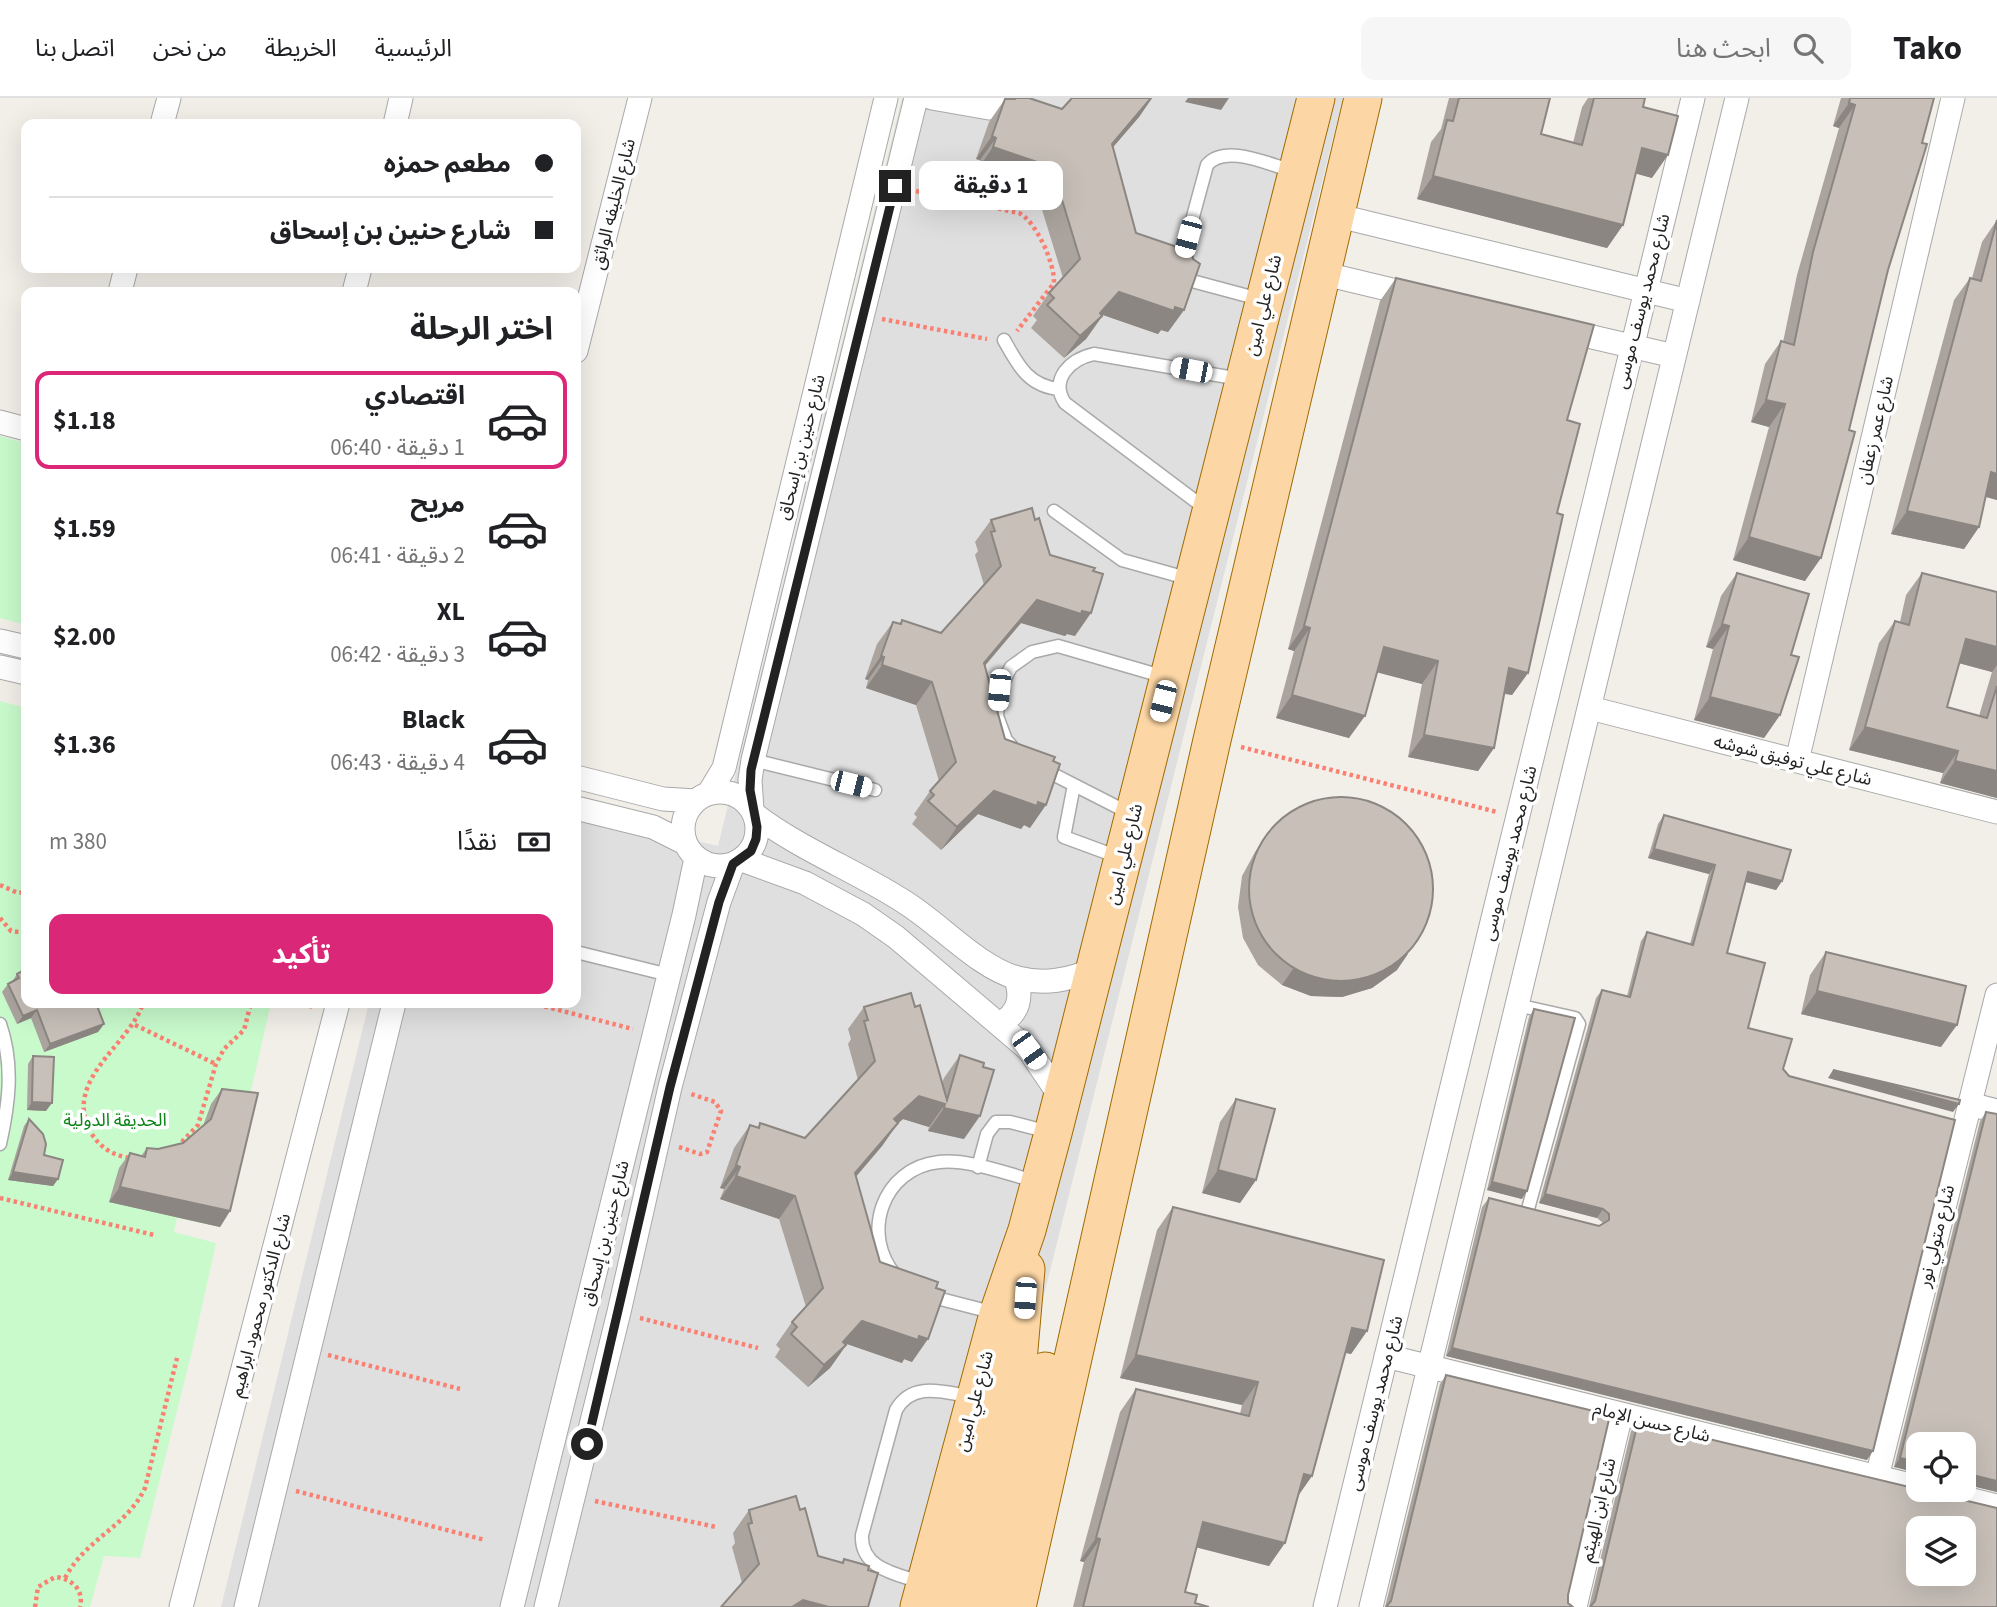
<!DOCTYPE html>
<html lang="ar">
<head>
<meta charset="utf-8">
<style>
  body { margin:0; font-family:"Source Sans 3","Noto Sans Arabic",sans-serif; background:#f6f6f6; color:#202124; direction:rtl; height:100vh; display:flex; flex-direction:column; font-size:26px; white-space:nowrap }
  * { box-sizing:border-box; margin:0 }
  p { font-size:23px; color:#757577 }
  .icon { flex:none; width:38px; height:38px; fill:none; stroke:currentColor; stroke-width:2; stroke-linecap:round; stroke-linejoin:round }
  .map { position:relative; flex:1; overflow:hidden; direction:ltr }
  .panel { position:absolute; left:21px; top:189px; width:560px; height:721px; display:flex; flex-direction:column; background:#fff; border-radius:14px; box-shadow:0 7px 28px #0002; direction:rtl }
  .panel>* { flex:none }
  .banner { position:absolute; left:21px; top:21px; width:560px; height:154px; border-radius:14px; box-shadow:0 7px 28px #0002; direction:rtl; display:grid; align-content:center; height:154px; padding:0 28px; background:#fff }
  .controls { position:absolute; left:1906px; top:1334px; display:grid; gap:14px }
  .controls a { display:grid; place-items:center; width:70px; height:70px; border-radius:14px; background:#fff; box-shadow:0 7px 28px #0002; font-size:35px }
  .end { position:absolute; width:32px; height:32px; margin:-16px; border:9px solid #222; background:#fff; box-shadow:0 0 0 4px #fff }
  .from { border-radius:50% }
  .bubble { position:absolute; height:49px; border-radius:14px; background:#fff; box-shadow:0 7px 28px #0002; font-size:23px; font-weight:700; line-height:49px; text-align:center; direction:rtl }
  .car { position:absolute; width:21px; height:42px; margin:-21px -10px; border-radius:9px; box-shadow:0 0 5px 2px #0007; background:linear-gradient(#fff 24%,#345 0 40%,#fff 0 76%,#345 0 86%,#fff 0) }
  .banner b { display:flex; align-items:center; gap:24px; height:66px; font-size:26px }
  .banner b+b { border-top:2px solid #e0e0e0 }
  .banner i { width:18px; height:18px; background:#202124 }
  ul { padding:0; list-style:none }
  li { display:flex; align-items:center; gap:21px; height:98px; margin:0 14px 10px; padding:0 14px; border:4px solid transparent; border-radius:14px }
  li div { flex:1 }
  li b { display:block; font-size:26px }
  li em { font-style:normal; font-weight:700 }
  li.active { border-color:#db2777 }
  li>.icon { width:63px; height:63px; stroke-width:1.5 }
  h2 { padding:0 28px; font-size:32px; line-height:84px }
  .pay { display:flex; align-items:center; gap:18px; height:77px; padding:0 28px; font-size:26px }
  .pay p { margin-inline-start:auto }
  .cta { display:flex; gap:14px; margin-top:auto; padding:14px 28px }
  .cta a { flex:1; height:80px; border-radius:14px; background:#db2777; color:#fff; font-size:28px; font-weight:700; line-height:80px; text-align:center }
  header { display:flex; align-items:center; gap:42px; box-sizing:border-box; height:98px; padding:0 35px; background:#fff; border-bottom:2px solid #e0e0e0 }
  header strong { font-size:33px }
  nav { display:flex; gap:38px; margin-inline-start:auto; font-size:24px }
  .search { width:490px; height:63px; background:#f6f6f6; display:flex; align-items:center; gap:18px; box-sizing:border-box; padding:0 24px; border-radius:14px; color:#757577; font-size:26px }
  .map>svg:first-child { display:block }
  .residential { fill:#e0dfdf }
  .park { fill:#c8facc }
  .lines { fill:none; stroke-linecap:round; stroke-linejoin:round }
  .lane-casing { stroke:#a9a9a9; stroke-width:15 }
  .street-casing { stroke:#a9a9a9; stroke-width:25 }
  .primary-casing { stroke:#a06b00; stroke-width:39 }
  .path { stroke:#fa8072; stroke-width:4.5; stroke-dasharray:3.5 3.5; stroke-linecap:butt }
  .lane { stroke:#fff; stroke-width:12 }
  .street { stroke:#fff; stroke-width:23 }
  .primary { stroke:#fcd6a4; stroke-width:37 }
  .wall { fill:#aba49e; fill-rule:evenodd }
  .shaded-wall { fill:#8b8681 }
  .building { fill:#c7bfb8; stroke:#8b8681; stroke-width:2; fill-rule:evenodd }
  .route { stroke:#222; stroke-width:9 }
  .labels { text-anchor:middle; stroke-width:7; stroke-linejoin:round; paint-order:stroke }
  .street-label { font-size:18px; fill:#222; stroke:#fff }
  .park-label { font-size:18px; fill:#0c8416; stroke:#fff }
</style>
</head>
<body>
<header>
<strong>Tako</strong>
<div class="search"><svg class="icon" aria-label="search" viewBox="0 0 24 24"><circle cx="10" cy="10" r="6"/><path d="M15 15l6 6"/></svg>ابحث هنا</div>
<nav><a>الرئيسية</a><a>الخريطة</a><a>من نحن</a><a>اتصل بنا</a></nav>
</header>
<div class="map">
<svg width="1997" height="1509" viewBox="0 0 1997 1509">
  <rect width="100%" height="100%" fill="#f2efe9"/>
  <path class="residential" d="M902,0H1343L966,1509H221L369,905H576V714L718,748Z"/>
  <path class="park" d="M0,338L26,345V527L0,520Z
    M0,603L26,610V905H271L220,1129L177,1120L174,1134L216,1145L193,1249L140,1460L104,1458L90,1509H0Z"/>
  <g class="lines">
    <g class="lane-casing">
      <path id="lane" d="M1263,202L1192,183L1185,178L1181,163L1207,67C1225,45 1270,67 1293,73
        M1004,242C1018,267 1028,288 1059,291
        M1206,411L1065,305C1049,281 1071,261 1094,256L1240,281
        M1054,413L1122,462L1190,481
        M1015,652L1006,642L997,618L999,592L1011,569L1032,554L1058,548L1165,579
        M753,662L875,692
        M1041,670L1131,716
        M1074,687L1064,739L1121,760
        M576,854L669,877
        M1517,907L1575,920L1579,926L1528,1111
        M0,926C14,967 9,1005 0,1046
        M978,1069L987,1036L996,1024H1010L1049,1034
        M896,1178C860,1137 882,1070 939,1064C969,1061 1007,1076 1035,1083
        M925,1197L995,1215
        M923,1485C897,1476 860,1471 862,1437L896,1312C913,1282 945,1295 974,1299"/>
    </g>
    <g class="street-casing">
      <path id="street" d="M932,0L989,10L1015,0
        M162,26L169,0
        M395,26L401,0
        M1335,117L1688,203
        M1321,175L1417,198
        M120,194L126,170
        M354,194L360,170
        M1562,232L1674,258
        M576,253L640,0
        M0,324L26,331
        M0,543L26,549
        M0,569L26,575
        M1590,610L1997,714
        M1797,663L1953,0
        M576,679L663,701L696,703
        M683 731a37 37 0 1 1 74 0a37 37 0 1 1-74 0Z
        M709,695L724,670L886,0
        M576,710L653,729L685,745
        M752,712L750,682L753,662L916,0
        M754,716C801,752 857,773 906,805C941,827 978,869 1017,880C1045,887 1069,882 1095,871
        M742,762L805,785L863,816L896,839L1029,952L1062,1001
        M1000,926C1019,915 1023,899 1015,879
        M1969,1006L1997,1013
        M1386,1258L1918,1389
        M1877,1379L1997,897
        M1928,1391L1997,1408
        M181,1509L338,905
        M246,1509L394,905
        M512,1509L684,817L696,760
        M546,1509L619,1214L670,989L719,804L733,766
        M1325,1509L1693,0
        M1371,1509L1737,0
        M1575,1509L1621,1316"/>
    </g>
    <g class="primary-casing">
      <path id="primary" d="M919,1509L998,1216L1027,1132L1053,1035L1316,0
        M953,1509L1018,1263L1026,1171
        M984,1509L1045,1273
        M1017,1509L1212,642L1363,0"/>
    </g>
    <path class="path" d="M916,93L1019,115C1036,123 1055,166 1054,185L1017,233
      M882,221L987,241
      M1241,649L1497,714
      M0,787L18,795L26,794
      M0,820L11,833L26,835
      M295,905L315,909
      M531,905L633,931
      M135,927L216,966
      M177,1049L198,1027L216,966L224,951L244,932L251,905
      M679,1049L700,1056L707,1054L721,1013L715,1004L691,996
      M129,1060C112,1057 99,1049 90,1033C63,981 130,947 143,905
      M0,1100L154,1137
      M640,1220L758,1250
      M328,1257L460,1291
      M296,1393L485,1442
      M595,1403L716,1429
      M65,1480C87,1439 126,1430 145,1390L177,1260
      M35,1509L38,1489L55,1479C72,1481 84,1491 80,1509"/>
    <use href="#lane" class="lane"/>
    <use href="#street" class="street"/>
    <use href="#primary" class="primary"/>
  </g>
  <path class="wall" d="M1152,0L1139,19L1112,50L1136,135L1184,212L1168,234L1161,232L1158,236L1103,217L1086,241L1064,260L1031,230L1037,222L1033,218L1049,195L1063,180L1036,92L977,72L980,62L976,61L989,24L1005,1L1062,11Z
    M1449,0H1550L1541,36L1573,45L1582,9L1588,0H1645L1643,9L1652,80L1636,75L1623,127L1607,150L1417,101L1431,44L1441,31Z
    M1841,0H1934L1805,483L1733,462L1769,329L1751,324L1765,266L1781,243L1783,244L1797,177L1839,30L1833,28Z
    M1997,122V402L1986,399L1979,429L1964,451L1891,436L1954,202L1970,180H1972L1982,144Z
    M1396,180L1567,322L1557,415L1528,575L1512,597L1504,596L1494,650L1478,673L1408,659L1422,586L1377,574L1349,640L1276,620L1294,553L1288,551L1380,203Z
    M991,422H1035L1075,538L1067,536L1065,538L1021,525L985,568L1030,730L1024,727L1021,731L978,716L941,752L912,726L917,719L914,716L930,693L939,683L916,607L866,590L868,582L865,581L877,546L893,524L899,526L902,522L941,535L984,487L975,457L978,453L975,444Z
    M1737,475L1791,557L1780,617L1764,640L1694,622L1713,551L1706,549L1721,498Z
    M1922,475L1997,494V700L1940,685L1943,675L1849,652L1879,545L1895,523L1900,524L1906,497ZM1959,565L1992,574L1979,618L1947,609Z
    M1664,717L1782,783L1776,792L1746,784L1727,855L1748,930L1783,971L1867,1362L1446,1258L1482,1109L1489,1100L1599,1128L1603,1125L1597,1120L1539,1105L1596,900L1602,892L1627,898L1641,843L1647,834L1690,846L1709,776L1648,760L1658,726Z
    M1265,738L1397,872L1372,890L1342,899L1311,898L1282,887L1258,867L1243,840L1238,809L1242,778L1255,754Z
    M1826,854L1941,949L1801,916L1810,877Z
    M17,876L63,908L104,926L98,934L44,954L31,920L17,926L2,894L8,886L12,884Z
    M864,909H915L942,985L944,980L960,957L964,1041L928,1033L929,1029L903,1021L898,1025L882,1048L856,1079L880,1164L912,1264L904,1261L902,1265L847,1246L830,1270L808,1289L775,1259L780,1251L776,1247L792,1224L806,1209L779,1121L720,1101L724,1091L720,1090L734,1050L750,1027L757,1030L760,1025L805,1040L858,982L848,946L851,941L848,931Z
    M1534,911L1522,1101L1487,1092L1529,919Z
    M33,958L46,1013L27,1012L28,966Z
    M222,991L230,1113L220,1129L109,1104L119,1070L130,1055L141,1058L147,1050L158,1051L183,1045L203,1028L211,1006Z
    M1236,1001L1256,1082L1240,1105L1202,1095L1220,1024Z
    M1986,1014L1997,1016V1394L1964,1386V1346L1894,1369L1980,1023Z
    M29,1021L44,1057L58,1081L53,1088L8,1082L24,1028Z
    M1173,1109L1367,1233L1351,1256L1345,1255L1312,1378L1297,1398L1269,1468L1197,1449L1185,1494L1195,1505L1209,1509H1073L1084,1464L1080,1463L1120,1314L1136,1291L1240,1316L1242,1307L1120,1280L1157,1132Z
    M1446,1277L1568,1497V1505L1385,1509L1440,1286Z
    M1638,1324L1997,1410L1589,1509L1631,1333Z
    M749,1412H800L818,1458L842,1465L844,1461L868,1472L742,1485L732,1449L735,1445L733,1435Z"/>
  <path class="shaded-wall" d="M1152,0L1139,19L1096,69L1112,46Z
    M1188,0H1229L1221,12L1185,4Z
    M1849,5L1855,7L1839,30L1833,28Z
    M992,38L996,40L980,62L976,61Z
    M993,49L1052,69L1036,92L977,72Z
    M1642,50L1668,57L1652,80L1626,73Z
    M1433,78L1623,127L1607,150L1417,101Z
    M1119,194L1184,212L1168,234L1161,232L1158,236L1103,217L1086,241L1064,260L1080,238Z
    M1766,302L1785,306L1769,329L1751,324Z
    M1991,374L1997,376V402L1976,396Z
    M1907,413L1979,429L1964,451L1891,436Z
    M1749,439L1821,460L1805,483L1733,462Z
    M1037,502L1091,515L1075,538L1067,536L1065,538L1021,525L968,587L984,565Z
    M1722,526L1729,528L1713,551L1706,549Z
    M1304,528L1310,530L1294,553L1288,551Z
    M1966,541L1997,549V567L1992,574L1951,563Z
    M1384,549L1438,563L1422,586L1368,572Z
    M881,558L884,559L868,582L865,581Z
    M882,567L932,584L916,607L866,590Z
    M1509,570L1528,575L1512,597L1493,593Z
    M1292,597L1365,618L1349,640L1276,620Z
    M1710,599L1780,617L1764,640L1694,622Z
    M1865,629L1958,653L1943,675L1849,652Z
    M1424,637L1494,650L1478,673L1408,659Z
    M1955,663L1997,673V700L1940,685Z
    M994,693L1046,707L1030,730L1024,727L1021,731L978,716L941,752L957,729Z
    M1654,751L1715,767L1709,776L1648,760Z
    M1748,774L1782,783L1776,792L1742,783Z
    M1408,856L1397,872L1372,890L1342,899L1311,898L1282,887L1293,871Z
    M1817,893L1957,927L1941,949L1801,916Z
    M109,905H122L120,907Z
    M37,912L31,920L17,926L23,918Z
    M104,926L98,934L44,954L50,946Z
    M1833,972L1959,1006L1953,1014L1828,980Z
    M919,998L945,1006L929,1029L903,1021L878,1044L894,1021Z
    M32,1004L52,1005L46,1013L27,1012Z
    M944,1010L980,1018L964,1041L928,1033Z
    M898,1025L882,1048L839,1098L855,1075Z
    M736,1067L740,1069L724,1091L720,1090Z
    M1218,1072L1256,1082L1240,1105L1202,1095Z
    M13,1074L58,1081L53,1088L8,1082Z
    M736,1078L795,1098L779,1121L720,1101Z
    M1492,1084L1527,1093L1522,1101L1487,1092Z
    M120,1089L230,1113L220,1129L109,1104Z
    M1545,1096L1603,1111L1597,1120L1539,1105Z
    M862,1223L928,1241L912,1264L904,1261L902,1265L847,1246L830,1270L808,1289L824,1267Z
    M1352,1230L1367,1233L1351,1256L1336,1252Z
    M1452,1250L1873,1353L1867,1362L1446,1258Z
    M1136,1257L1258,1284L1242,1307L1120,1280Z
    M1900,1360L1918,1364V1375L1894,1369Z
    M1964,1375L1997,1383V1394L1964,1386Z
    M1304,1376L1312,1378L1296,1401Z
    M1203,1424L1285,1445L1269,1468L1187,1447Z
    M1096,1440L1100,1441L1084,1464L1080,1463Z
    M803,1502L829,1509H792Z"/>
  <path class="building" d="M1016,0H1029L1062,11L1072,0H1151L1112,46L1136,135L1192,154L1193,161L1200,166L1184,212L1175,209L1174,213L1119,194L1100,215L1102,218L1080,238L1047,207L1054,200L1049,195L1080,161L1052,69L993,49L996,40L992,38L1005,1H1015Z
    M1459,0H1550L1541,36L1582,47L1594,0H1645L1643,9L1678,18L1668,57L1642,50L1623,127L1433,78L1447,22L1453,23Z
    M1850,0H1934L1922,45L1927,46L1888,172L1849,332L1855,334L1821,460L1749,439L1785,306L1766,302L1781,243L1794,247L1813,154L1855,7L1849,5Z
    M1997,122V376L1991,374L1979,429L1907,413L1970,180L1981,183Z
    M1396,180L1594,227L1567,322L1580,326L1557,415L1563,417L1528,575L1509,570L1494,650L1424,637L1438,563L1384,549L1365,618L1292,597L1310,530L1304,528Z
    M1032,410L1035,422L1039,420L1050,457L1095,470L1093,473L1103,476L1091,515L1082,513L1081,516L1037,502L984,565L1005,641L1055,659L1053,663L1060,666L1046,707L1038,704L1037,708L994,693L957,729L928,703L934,697L930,693L956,664L932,584L882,567L884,559L881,558L893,524L901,526L902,522L941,535L1001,468L991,434L995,433L991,422Z
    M1737,475L1809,496L1791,557L1799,559L1780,617L1710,599L1729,528L1722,526Z
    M1922,475L1997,494V549L1966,541L1947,609L1987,620L1997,588V673L1955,663L1958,653L1865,629L1895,523L1909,527Z
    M1249 791a92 92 0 1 1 184 0a92 92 0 1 1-184 0Z
    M1664,717L1791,752L1782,783L1748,774L1727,855L1765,865L1748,930L1792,941L1783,971L1789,978L1955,1022L1873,1353L1452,1250L1489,1100L1599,1128L1609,1122V1116L1603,1111L1545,1096L1602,892L1630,899L1647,834L1693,847L1715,767L1654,751Z
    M1826,854L1966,888L1957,927L1817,893Z
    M26,871V905H61L63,908L70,905H96L104,926L50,946L37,912L23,918L8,886L19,880L17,876Z
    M911,895L915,909L920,907L947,1002L960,957L984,965L983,969L994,972L980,1018L944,1010L945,1006L919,998L894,1021L898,1025L855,1075L880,1164L938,1184L936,1190L945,1193L928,1241L919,1238L918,1242L862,1223L843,1244L846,1247L824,1267L791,1236L797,1229L792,1224L823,1190L795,1098L736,1078L740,1069L736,1067L750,1027L759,1030L760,1025L805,1040L875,963L864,923L868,922L864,909Z
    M1534,911L1575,920L1527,1093L1492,1084Z
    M33,958L54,959L52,1005L32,1004Z
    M1833,972L1960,1002L1959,1006Z
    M222,991L258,995L230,1113L120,1089L130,1055L145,1059L147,1050L158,1051L183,1045L211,1021Z
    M1236,1001L1275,1011L1256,1082L1218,1072Z
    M1986,1014L1997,1016V1383L1964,1375V1346H1918V1364L1900,1360Z
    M29,1021L43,1036L46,1046L44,1057L63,1062L58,1081L13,1074Z
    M1173,1109L1384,1162L1367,1233L1352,1230L1312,1378L1304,1376L1285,1445L1203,1424L1185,1494L1197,1497L1195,1505L1209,1509H1083L1100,1441L1096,1440L1136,1291L1249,1318L1258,1284L1136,1257Z
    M1446,1277L1610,1317L1568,1497V1505L1573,1509H1386L1391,1503Z
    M1638,1324L1997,1410V1509H1590L1595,1503ZM1918,1430H1964V1475H1918Z
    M796,1398L800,1412L805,1410L818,1458L843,1465L844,1461L869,1468L868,1472L878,1475L868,1509H829L803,1502L792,1509H721L759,1466L748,1426L752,1425L749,1412Z"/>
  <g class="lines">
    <path class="route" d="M587,1346L670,989L719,804L733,766L751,753L756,741L757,729L750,692L751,672L895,88"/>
  </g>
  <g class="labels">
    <g class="street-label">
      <text transform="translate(613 106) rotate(-76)" y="6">شارع الخليفه الواثق</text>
      <text transform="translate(1642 203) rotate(-76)" y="6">شارع محمد يوسف موسى</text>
      <text transform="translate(1263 207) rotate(-76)" y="6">شارع علي امين</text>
      <text transform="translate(1875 332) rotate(-77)" y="6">شارع عمر زعفان</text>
      <text transform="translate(801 349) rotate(-76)" y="6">شارع حنين بن إسحاق</text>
      <text transform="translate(1793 662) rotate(14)" y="6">شارع علي توفيق شوشه</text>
      <text transform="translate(1509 755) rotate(-76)" y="6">شارع محمد يوسف موسى</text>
      <text transform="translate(1124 756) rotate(-76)" y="6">شارع علي امين</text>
      <text transform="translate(605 1135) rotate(-76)" y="6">شارع حنين بن إسحاق</text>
      <text transform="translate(1936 1138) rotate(-76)" y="6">شارع متولي نور</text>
      <text transform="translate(260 1207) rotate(-75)" y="6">شارع الدكتور محمود ابراهيم</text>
      <text transform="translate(974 1303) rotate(-75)" y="6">شارع علي امين</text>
      <text transform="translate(1375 1305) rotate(-76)" y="6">شارع محمد يوسف موسى</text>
      <text transform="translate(1652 1324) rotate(14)" y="6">شارع حسن الإمام</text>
      <text transform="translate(1598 1412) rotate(-77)" y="6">شارع ابن الهيثم</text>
    </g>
    <g class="park-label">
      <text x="115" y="1028">الحديقة الدولية</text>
    </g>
  </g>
</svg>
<div class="controls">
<a><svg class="icon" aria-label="locate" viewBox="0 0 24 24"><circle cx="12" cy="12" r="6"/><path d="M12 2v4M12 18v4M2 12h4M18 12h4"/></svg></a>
<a><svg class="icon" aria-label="layers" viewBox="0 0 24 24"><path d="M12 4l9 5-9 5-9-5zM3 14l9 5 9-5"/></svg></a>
</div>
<i class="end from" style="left:587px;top:1346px"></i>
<i class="end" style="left:895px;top:88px"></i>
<div class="bubble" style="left:919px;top:63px;width:144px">1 دقيقة</div>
<i class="car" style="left:1188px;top:139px;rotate:195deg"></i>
<i class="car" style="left:1191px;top:272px;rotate:281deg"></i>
<i class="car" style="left:999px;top:592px;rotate:185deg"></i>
<i class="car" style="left:1163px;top:603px;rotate:194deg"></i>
<i class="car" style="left:851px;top:686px;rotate:104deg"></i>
<i class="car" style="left:1029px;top:952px;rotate:144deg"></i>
<i class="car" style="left:1025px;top:1200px;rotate:184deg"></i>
<div class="banner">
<b><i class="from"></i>مطعم حمزه</b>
<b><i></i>شارع حنين بن إسحاق</b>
</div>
<section class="panel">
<h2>اختر الرحلة</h2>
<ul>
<li class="active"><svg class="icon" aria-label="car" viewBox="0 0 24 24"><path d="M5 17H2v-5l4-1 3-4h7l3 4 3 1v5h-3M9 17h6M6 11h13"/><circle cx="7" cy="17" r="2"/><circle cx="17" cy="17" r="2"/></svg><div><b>اقتصادي</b><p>1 دقيقة · 06:40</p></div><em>$1.18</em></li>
<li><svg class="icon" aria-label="car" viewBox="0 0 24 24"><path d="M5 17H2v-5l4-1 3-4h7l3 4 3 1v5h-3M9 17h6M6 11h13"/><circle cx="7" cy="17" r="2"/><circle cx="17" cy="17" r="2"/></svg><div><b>مريح</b><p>2 دقيقة · 06:41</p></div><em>$1.59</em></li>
<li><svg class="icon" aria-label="car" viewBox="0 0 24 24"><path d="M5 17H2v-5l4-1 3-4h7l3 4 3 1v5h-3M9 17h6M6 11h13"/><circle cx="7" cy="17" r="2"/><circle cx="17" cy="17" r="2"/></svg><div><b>XL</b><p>3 دقيقة · 06:42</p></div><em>$2.00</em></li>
<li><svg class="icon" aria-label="car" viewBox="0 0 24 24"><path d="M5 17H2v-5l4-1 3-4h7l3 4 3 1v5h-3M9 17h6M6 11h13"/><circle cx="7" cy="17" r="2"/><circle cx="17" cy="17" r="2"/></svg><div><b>Black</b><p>4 دقيقة · 06:43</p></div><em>$1.36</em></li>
</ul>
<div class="pay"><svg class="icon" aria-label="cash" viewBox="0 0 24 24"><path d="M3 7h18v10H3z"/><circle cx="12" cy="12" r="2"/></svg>نقدًا<p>380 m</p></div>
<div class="cta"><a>تأكيد</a></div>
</section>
</div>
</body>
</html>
